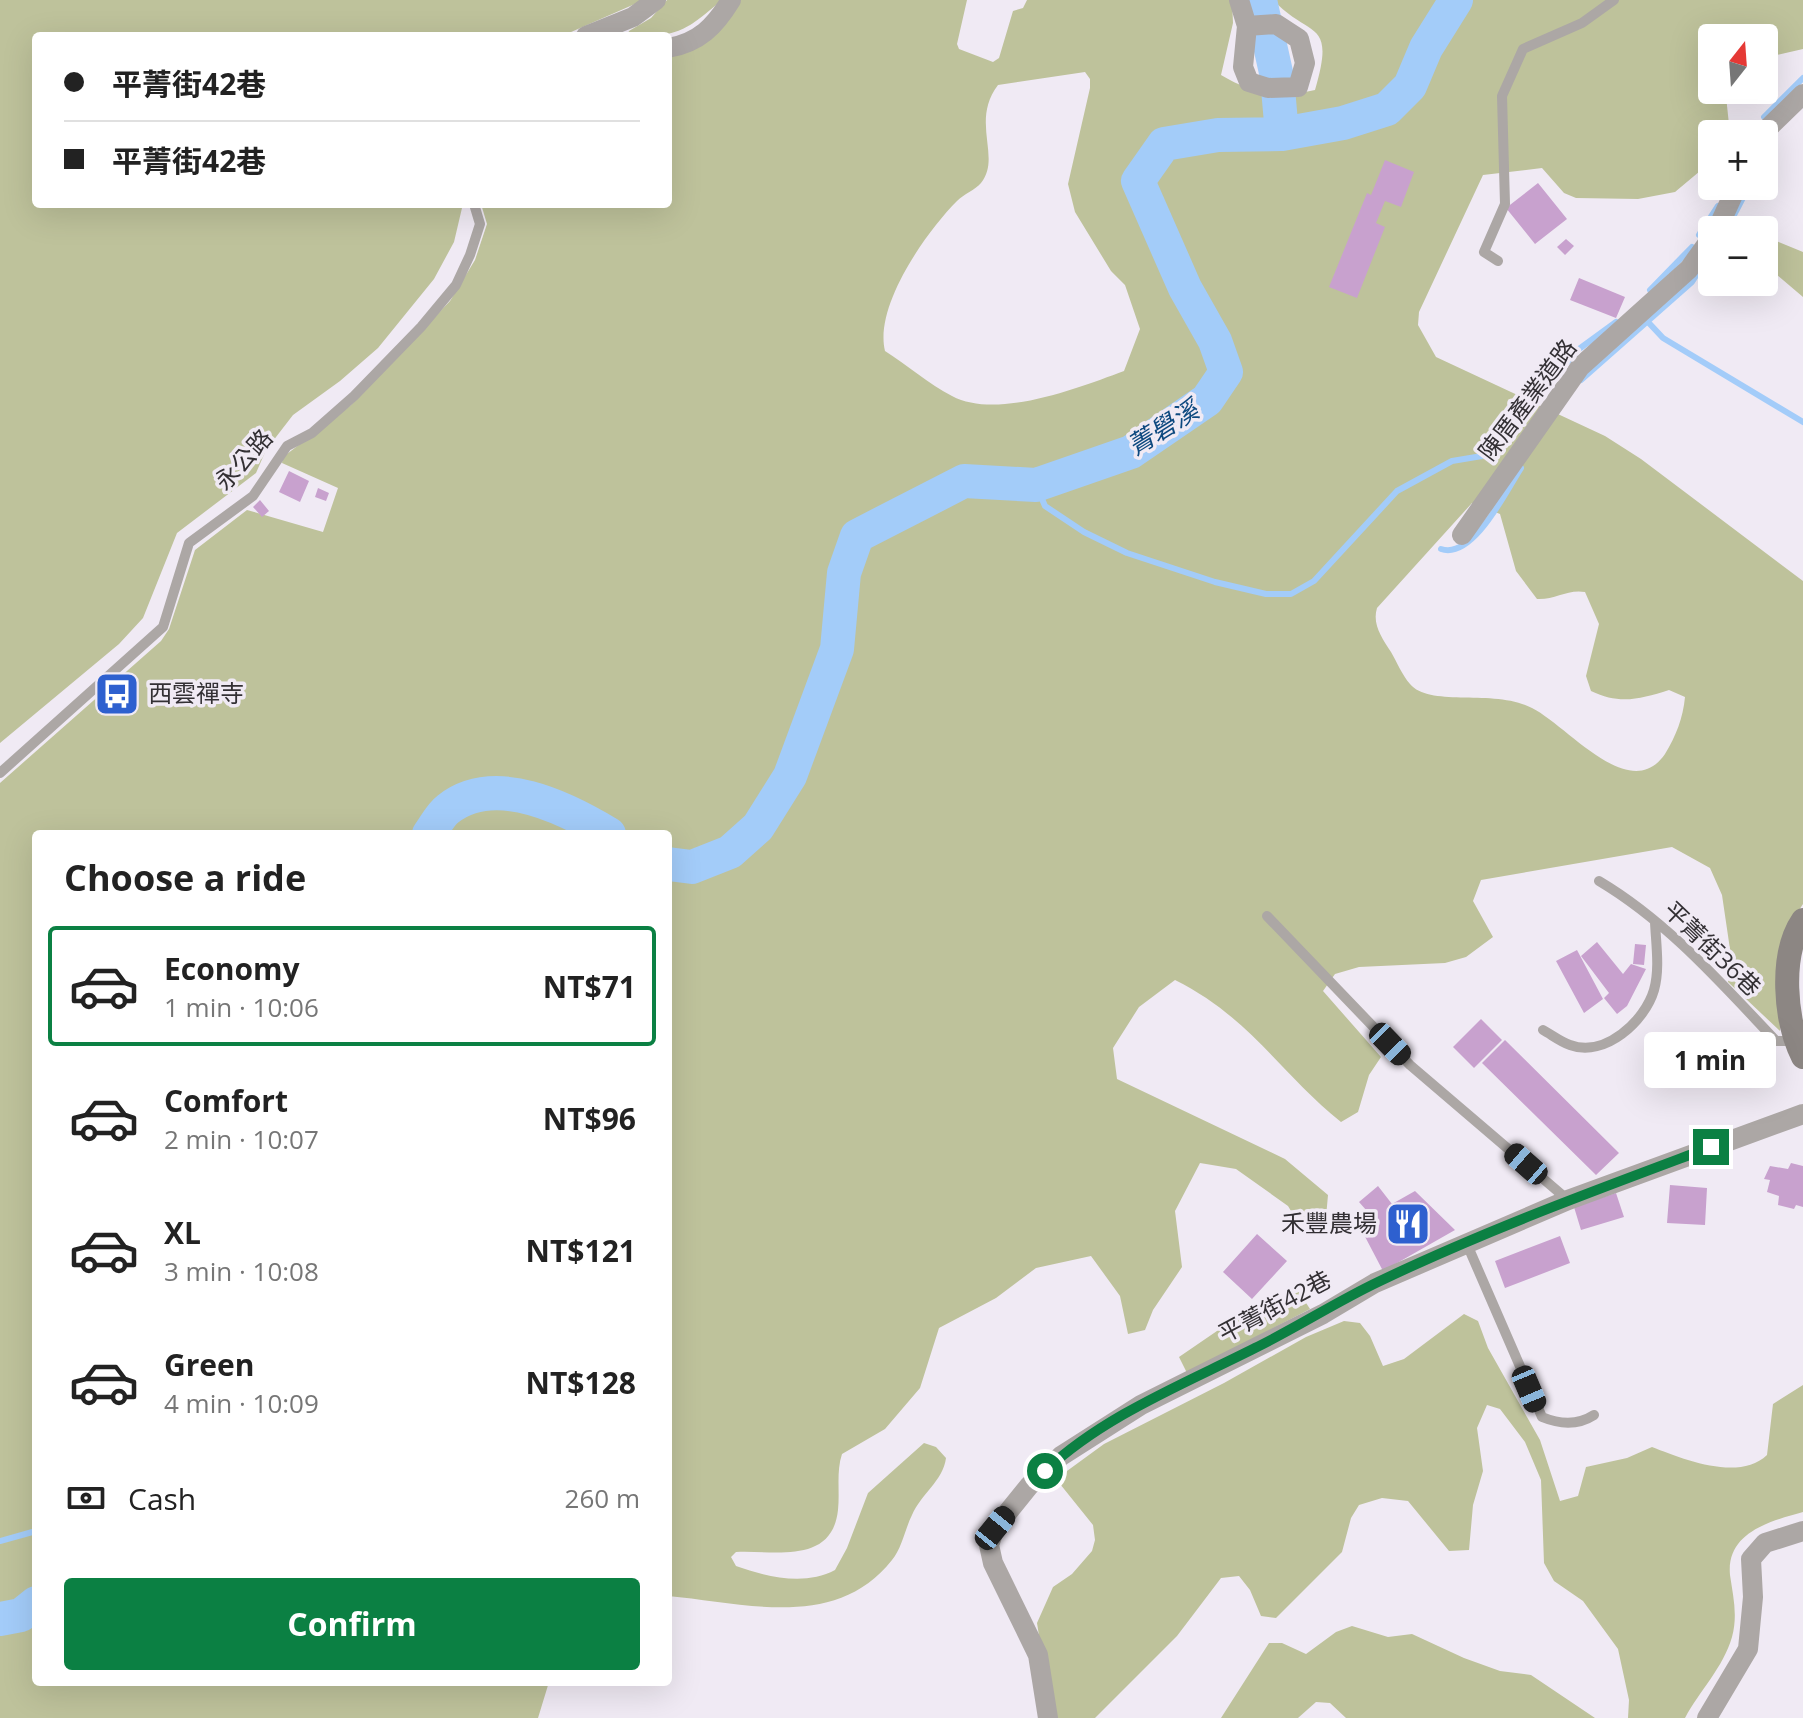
<!DOCTYPE html>
<html lang="en">
<head>
<meta charset="utf-8">
<style>
  body { margin:0; font-family:"Open Sans","Noto Sans TC",sans-serif; background:#f6f6f6; color:#222; height:100vh; display:flex; flex-direction:column; font-size:30px; white-space:nowrap }
  * { box-sizing:border-box; margin:0 }
  p { font-size:26px; color:#767676 }
  .icon { flex:none; width:44px; height:44px; fill:none; stroke:currentColor; stroke-width:2; stroke-linecap:round; stroke-linejoin:round }
  .map { position:relative; flex:1; overflow:hidden }
  .sheet { position:absolute; left:32px; top:830px; width:640px; height:856px; display:flex; flex-direction:column; background:#fff; border-radius:8px; box-shadow:0 8px 32px #0002 }
  .sheet>* { flex:none }
  .banner { position:absolute; left:32px; top:32px; width:640px; height:176px; border-radius:8px; box-shadow:0 8px 32px #0002; display:grid; align-content:center; height:176px; padding:0 32px; background:#fff }
  .needle { width:52px; rotate:17deg }
  .buttons { position:absolute; left:1698px; top:24px; display:grid; gap:16px }
  .buttons a { display:grid; place-items:center; width:80px; height:80px; border-radius:8px; background:#fff; box-shadow:0 8px 32px #0002; font-size:40px }
  .end { position:absolute; width:36px; height:36px; margin:-18px; border:10px solid #0b8043; background:#fff; box-shadow:0 0 0 4px #fff }
  .from { border-radius:50% }
  .bubble { position:absolute; height:56px; border-radius:8px; background:#fff; box-shadow:0 8px 32px #0002; font-size:26px; font-weight:700; line-height:56px; text-align:center }
  .car { position:absolute; width:24px; height:48px; margin:-24px -12px; border-radius:10px; box-shadow:0 0 6px 2px #0007; background:linear-gradient(#222 24%,#8ab4d8 0 40%,#222 0 76%,#8ab4d8 0 86%,#222 0) }
  .banner b { display:flex; align-items:center; gap:28px; height:76px; font-size:30px }
  .banner b+b { border-top:2px solid #e0e0e0 }
  .banner i { width:20px; height:20px; background:#222 }
  ul { padding:0; list-style:none }
  li { display:flex; align-items:center; gap:24px; height:120px; margin:0 16px 12px; padding:0 16px; border:4px solid transparent; border-radius:8px }
  li div { flex:1 }
  li b { display:block; font-size:30px }
  li em { font-style:normal; font-weight:700 }
  li.on { border-color:#0b8043 }
  li>.icon { width:72px; height:72px; stroke-width:1.5 }
  h2 { padding:0 32px; font-size:36px; line-height:96px }
  .pay { display:flex; align-items:center; gap:20px; height:88px; padding:0 32px; font-size:30px }
  .pay p { margin-inline-start:auto }
  .button { display:flex; gap:16px; margin-top:auto; padding:16px 32px }
  .button a { flex:1; height:92px; border-radius:8px; background:#0b8043; color:#fff; font-size:32px; font-weight:700; line-height:92px; text-align:center }
  .map>svg:first-child { display:block }
  .green { fill:#bec29b; fill-rule:evenodd }
  .lines { fill:none; stroke-linecap:round; stroke-linejoin:round }
  .stream { stroke:#a3ccf9; stroke-width:6 }
  .river { stroke:#a3ccf9; stroke-width:34 }
  .building { fill:#c8a1ce }
  .lane { stroke:#aca7a5; stroke-width:10 }
  .street { stroke:#aca7a5; stroke-width:20 }
  .secondary { stroke:#8c8683; stroke-width:24 }
  .route { stroke:#0b8043; stroke-width:10 }
  .labels { text-anchor:middle; stroke-width:7; stroke-linejoin:round; paint-order:stroke }
  .street-label { font-size:24px; fill:#333034; stroke:#f0eaf4 }
  .poi-label { font-size:24px; fill:#333034; stroke:#f0eaf4; text-anchor:start }
  .water-label { font-size:26px; font-style:italic; fill:#0d497f; stroke:#f0eaf4 }
</style>
</head>
<body>
<div class="map">
<svg width="1803" height="1718" viewBox="0 0 1803 1718">
  <rect width="100%" height="100%" fill="#f0eaf4"/>
  <path class="green" d="M0,0H644L562,36H36V204H462V208L454,242L434,279L378,348L340,381L293,415L266,450L256,473L177,533L143,618L119,644L0,743Z
    M667,0H722C682,34 678,36 627,36L629,31L651,18Z
    M736,0H967L957,44L959,49L993,62L999,58L1013,11L1023,8L1027,0H1232L1233,23L1221,75C1253,94 1278,98 1315,90C1336,18 1310,39 1273,0H1803V49L1764,58V38H1712V90H1729L1726,96L1730,134H1712V161L1675,192L1638,199L1576,198L1564,193L1542,168L1483,175L1419,312L1418,325L1436,357L1605,436L1641,459L1803,581V904C1776,944 1780,985 1780,1031L1728,982L1731,956L1722,895L1710,868L1672,847L1481,880L1473,901L1493,937L1466,957L1445,963L1359,967L1335,974L1323,991L1381,1057L1369,1075L1358,1112L1341,1122C1279,1072 1251,1018 1175,980L1139,1007L1113,1048L1117,1079L1285,1159L1328,1195L1326,1217L1300,1226L1288,1206L1236,1169L1200,1163L1175,1211L1182,1267L1153,1310L1145,1330L1128,1334L1120,1296L1091,1256L1036,1268L996,1298L939,1328L920,1388L885,1429L842,1454C836,1472 840,1491 838,1510C832,1565 775,1550 736,1552L731,1557L736,1566C767,1577 805,1586 835,1570L847,1548L868,1493L924,1443L936,1447L946,1458C943,1481 921,1494 912,1515C905,1529 902,1548 892,1560C836,1631 745,1603 668,1596V834H36V1682H549L538,1718H0V783L161,641L169,629L195,550L247,510L323,532L338,488L282,463L283,457L351,405L450,301L475,260L487,224L481,204H668V53ZM1085,72L1090,79V88L1068,184L1075,212L1111,271L1125,285L1140,329L1124,371C1078,388 997,420 952,396C929,384 907,365 885,351C874,306 926,232 957,201C964,194 975,190 981,183C1002,157 970,122 998,85ZM1472,503L1500,514L1516,571L1537,599C1555,600 1567,589 1585,592L1599,624L1586,676L1591,691C1620,705 1640,699 1669,690L1685,697C1683,718 1676,736 1665,754C1630,805 1568,726 1532,708C1494,688 1430,708 1410,684C1402,675 1397,662 1391,652C1382,638 1372,624 1377,608Z
    M1764,236L1803,252V297L1764,264Z
    M1299,1292L1310,1309L1187,1373L1179,1357L1252,1307Z
    M1464,1314L1478,1321L1488,1348L1540,1440L1560,1501L1578,1496L1586,1467L1627,1458L1652,1447C1683,1459 1739,1482 1767,1455L1773,1404L1803,1385V1512C1771,1521 1726,1532 1730,1575C1733,1596 1738,1615 1732,1637C1723,1668 1700,1690 1685,1718H1628L1629,1700L1618,1649L1583,1601L1554,1581L1544,1563L1541,1480L1525,1442L1500,1409L1487,1405L1477,1428L1483,1471L1473,1505L1469,1550L1449,1551L1408,1501L1382,1498L1359,1505L1351,1518L1342,1552L1276,1618L1261,1616L1250,1590L1239,1576L1221,1578L1177,1636L1095,1718H1052L1037,1623L1053,1587L1072,1574L1092,1551L1095,1540L1093,1525L1056,1479L1104,1444L1224,1383L1306,1337L1344,1321L1360,1323L1370,1336L1383,1366L1404,1359Z
    M1352,1626L1388,1637L1412,1634L1464,1658L1500,1671L1531,1675L1595,1718H1346L1330,1703L1316,1702L1298,1718H1221L1269,1643H1282L1306,1654L1336,1632Z"/>
  <g class="lines">
    <path class="stream" d="M1764,117L1803,78
      M1764,150L1772,138
      M1734,215L1749,186
      M1699,235L1718,206
      M1650,290L1692,247
      M1648,322L1663,338L1803,422
      M1581,380L1692,282L1699,271
      M1036,485L1045,506L1084,532L1127,553L1215,582L1266,594H1291L1314,581L1397,491L1452,461L1482,456L1579,349L1616,322
      M1441,549C1473,560 1506,491 1521,468
      M0,1541L36,1531"/>
    <path class="river" d="M1260,0L1277,77L1282,134
      M429,834C435,826 440,815 448,809C495,772 566,808 609,834
      M668,864L692,867L730,852L758,827L790,776L837,649L844,573L857,536L964,481L1036,485L1131,452L1207,400L1226,372L1215,341L1185,288L1138,181L1164,144L1218,135L1282,134L1343,123L1387,109L1410,86L1426,48L1456,0
      M0,1619L21,1615L36,1603"/>
  </g>
  <path class="building" d="M1385,160L1414,172L1401,207L1385,201L1376,223L1385,227L1357,298L1329,287L1367,193L1371,195Z
    M1538,183L1567,219L1535,244L1506,208Z
    M1566,239L1574,246L1565,255L1557,247Z
    M1579,278L1625,297L1616,318L1570,300Z
    M289,471L309,481L300,502L279,492Z
    M318,488L329,493L326,501L315,497Z
    M260,500L269,511L262,517L253,507Z
    M1597,942L1623,974L1631,964L1646,969L1627,1006L1617,1014L1604,998L1609,993L1581,956Z
    M1635,944L1646,945L1644,965L1633,964Z
    M1577,950L1603,999L1584,1013L1556,961Z
    M1481,1019L1502,1040L1474,1068L1453,1047Z
    M1505,1040L1619,1153L1596,1175L1482,1063Z
    M1791,1163L1803,1166V1207L1796,1205L1794,1209L1778,1205L1779,1196L1767,1192L1770,1180L1764,1179L1770,1166L1788,1169Z
    M1670,1185L1707,1188L1705,1225L1667,1223Z
    M1378,1186L1392,1204L1415,1191L1455,1230L1383,1271L1361,1229L1374,1219L1359,1202Z
    M1616,1193L1624,1217L1581,1230L1574,1207Z
    M1257,1234L1287,1261L1252,1299L1223,1272Z
    M1560,1236L1570,1263L1505,1288L1495,1261Z"/>
  <g class="lines">
    <path class="lane" d="M1498,261L1484,252L1505,204L1502,96L1523,49L1582,23L1614,0
      M0,773L163,627L189,543L253,496L287,446L312,433L354,396L421,327L456,285L470,255L480,224L474,204
      M1599,881C1668,922 1721,983 1776,1041H1795
      M1267,916L1410,1065L1568,1200
      M1543,1030C1552,1035 1561,1042 1570,1045C1605,1058 1645,1021 1654,990C1660,969 1656,944 1655,922
      M1466,1242L1542,1417C1559,1424 1577,1426 1594,1415"/>
    <path class="street" d="M1239,0L1247,26L1243,67L1249,82L1268,88L1298,87L1305,63L1299,39L1276,24L1247,26
      M586,36L633,17L656,0
      M668,48C699,43 715,26 731,0
      M1762,134L1803,94
      M1717,230L1737,186
      M1462,535L1580,367L1689,269L1712,237
      M1048,1718L1038,1655L993,1563L989,1545L995,1528L1029,1486L1061,1456L1141,1405L1323,1314L1375,1283L1568,1200L1803,1114
      M1707,1718L1748,1649L1753,1597L1751,1559L1765,1543L1803,1531"/>
    <path class="secondary" d="M1803,920C1779,955 1785,1021 1803,1057"/>
  </g>
  <g class="lines">
    <path class="route" d="M1045,1471C1103,1416 1184,1384 1255,1348C1296,1328 1336,1302 1378,1282C1486,1230 1599,1189 1711,1147"/>
  </g>
  <defs>
    <g id="bus-square" transform="scale(2.3)"><rect x="-9" y="-9" width="18" height="18" rx="4" fill="#2e60cf" stroke="#f0eaf4"/><path d="M-5-6H5V4H4V6H2V4H-2V6H-4V4H-5ZM-3.5-4V0h7V-4ZM-3.5 1.2v1.5H-2V1.2ZM2 1.2v1.5H3.5V1.2Z" fill="#fff"/></g>
    <g id="restaurant-square" transform="scale(2.3)"><rect x="-9" y="-9" width="18" height="18" rx="4" fill="#2e60cf" stroke="#f0eaf4"/><path d="M-5-6h1v4h1v-4h1v4h1v-4h1v5L-1.5 .5V6h-2V.5L-5-1ZM5-6V6H3V1.5H1.5Q1.5-4 5-6Z" fill="#fff"/></g>
  </defs>
  <g fill-rule="evenodd">
    <use href="#bus-square" x="117" y="694"/>
    <use href="#restaurant-square" x="1408" y="1224"/>
  </g>
  <g class="labels">
    <g class="street-label">
      <text transform="translate(1528 400) rotate(-53)" y="8">陳厝產業道路</text>
      <text transform="translate(244 460) rotate(-48)" y="8">永公路</text>
      <text transform="translate(1712 949) rotate(44)" y="8">平菁街36巷</text>
      <text transform="translate(1275 1307) rotate(-28)" y="8">平菁街42巷</text>
    </g>
    <g class="poi-label">
      <text x="148" y="702">西雲禪寺</text>
      <text x="1377" y="1232" text-anchor="end">禾豐農場</text>
    </g>
    <g class="water-label">
      <text transform="translate(1163 428) rotate(-32)" y="9">菁礐溪</text>
    </g>
  </g>
</svg>
<div class="buttons">
<a><svg class="needle" viewBox="-14 -14 28 28"><path d="M0-13l5 13h-10z" fill="#e53935"/><path d="M0 13l5-13h-10z" fill="#767676"/></svg></a>
<a>+</a>
<a>−</a>
</div>
<i class="end from" style="left:1045px;top:1471px"></i>
<i class="end" style="left:1711px;top:1147px"></i>
<div class="bubble" style="left:1644px;top:1032px;width:132px">1 min</div>
<i class="car" style="left:1390px;top:1044px;rotate:136deg"></i>
<i class="car" style="left:1526px;top:1164px;rotate:311deg"></i>
<i class="car" style="left:1529px;top:1389px;rotate:157deg"></i>
<i class="car" style="left:995px;top:1528px;rotate:39deg"></i>
<div class="banner">
<b><i class="from"></i>平菁街42巷</b>
<b><i></i>平菁街42巷</b>
</div>
<section class="sheet">
<h2>Choose a ride</h2>
<ul>
<li class="on"><svg class="icon" aria-label="car" viewBox="0 0 24 24"><path d="M5 17H2v-5l4-1 3-4h7l3 4 3 1v5h-3M9 17h6M6 11h13"/><circle cx="7" cy="17" r="2"/><circle cx="17" cy="17" r="2"/></svg><div><b>Economy</b><p>1 min · 10:06</p></div><em>NT$71</em></li>
<li><svg class="icon" aria-label="car" viewBox="0 0 24 24"><path d="M5 17H2v-5l4-1 3-4h7l3 4 3 1v5h-3M9 17h6M6 11h13"/><circle cx="7" cy="17" r="2"/><circle cx="17" cy="17" r="2"/></svg><div><b>Comfort</b><p>2 min · 10:07</p></div><em>NT$96</em></li>
<li><svg class="icon" aria-label="car" viewBox="0 0 24 24"><path d="M5 17H2v-5l4-1 3-4h7l3 4 3 1v5h-3M9 17h6M6 11h13"/><circle cx="7" cy="17" r="2"/><circle cx="17" cy="17" r="2"/></svg><div><b>XL</b><p>3 min · 10:08</p></div><em>NT$121</em></li>
<li><svg class="icon" aria-label="car" viewBox="0 0 24 24"><path d="M5 17H2v-5l4-1 3-4h7l3 4 3 1v5h-3M9 17h6M6 11h13"/><circle cx="7" cy="17" r="2"/><circle cx="17" cy="17" r="2"/></svg><div><b>Green</b><p>4 min · 10:09</p></div><em>NT$128</em></li>
</ul>
<div class="pay"><svg class="icon" aria-label="cash" viewBox="0 0 24 24"><path d="M3 7h18v10H3z"/><circle cx="12" cy="12" r="2"/></svg>Cash<p>260 m</p></div>
<div class="button"><a>Confirm</a></div>
</section>
</div>
</body>
</html>
